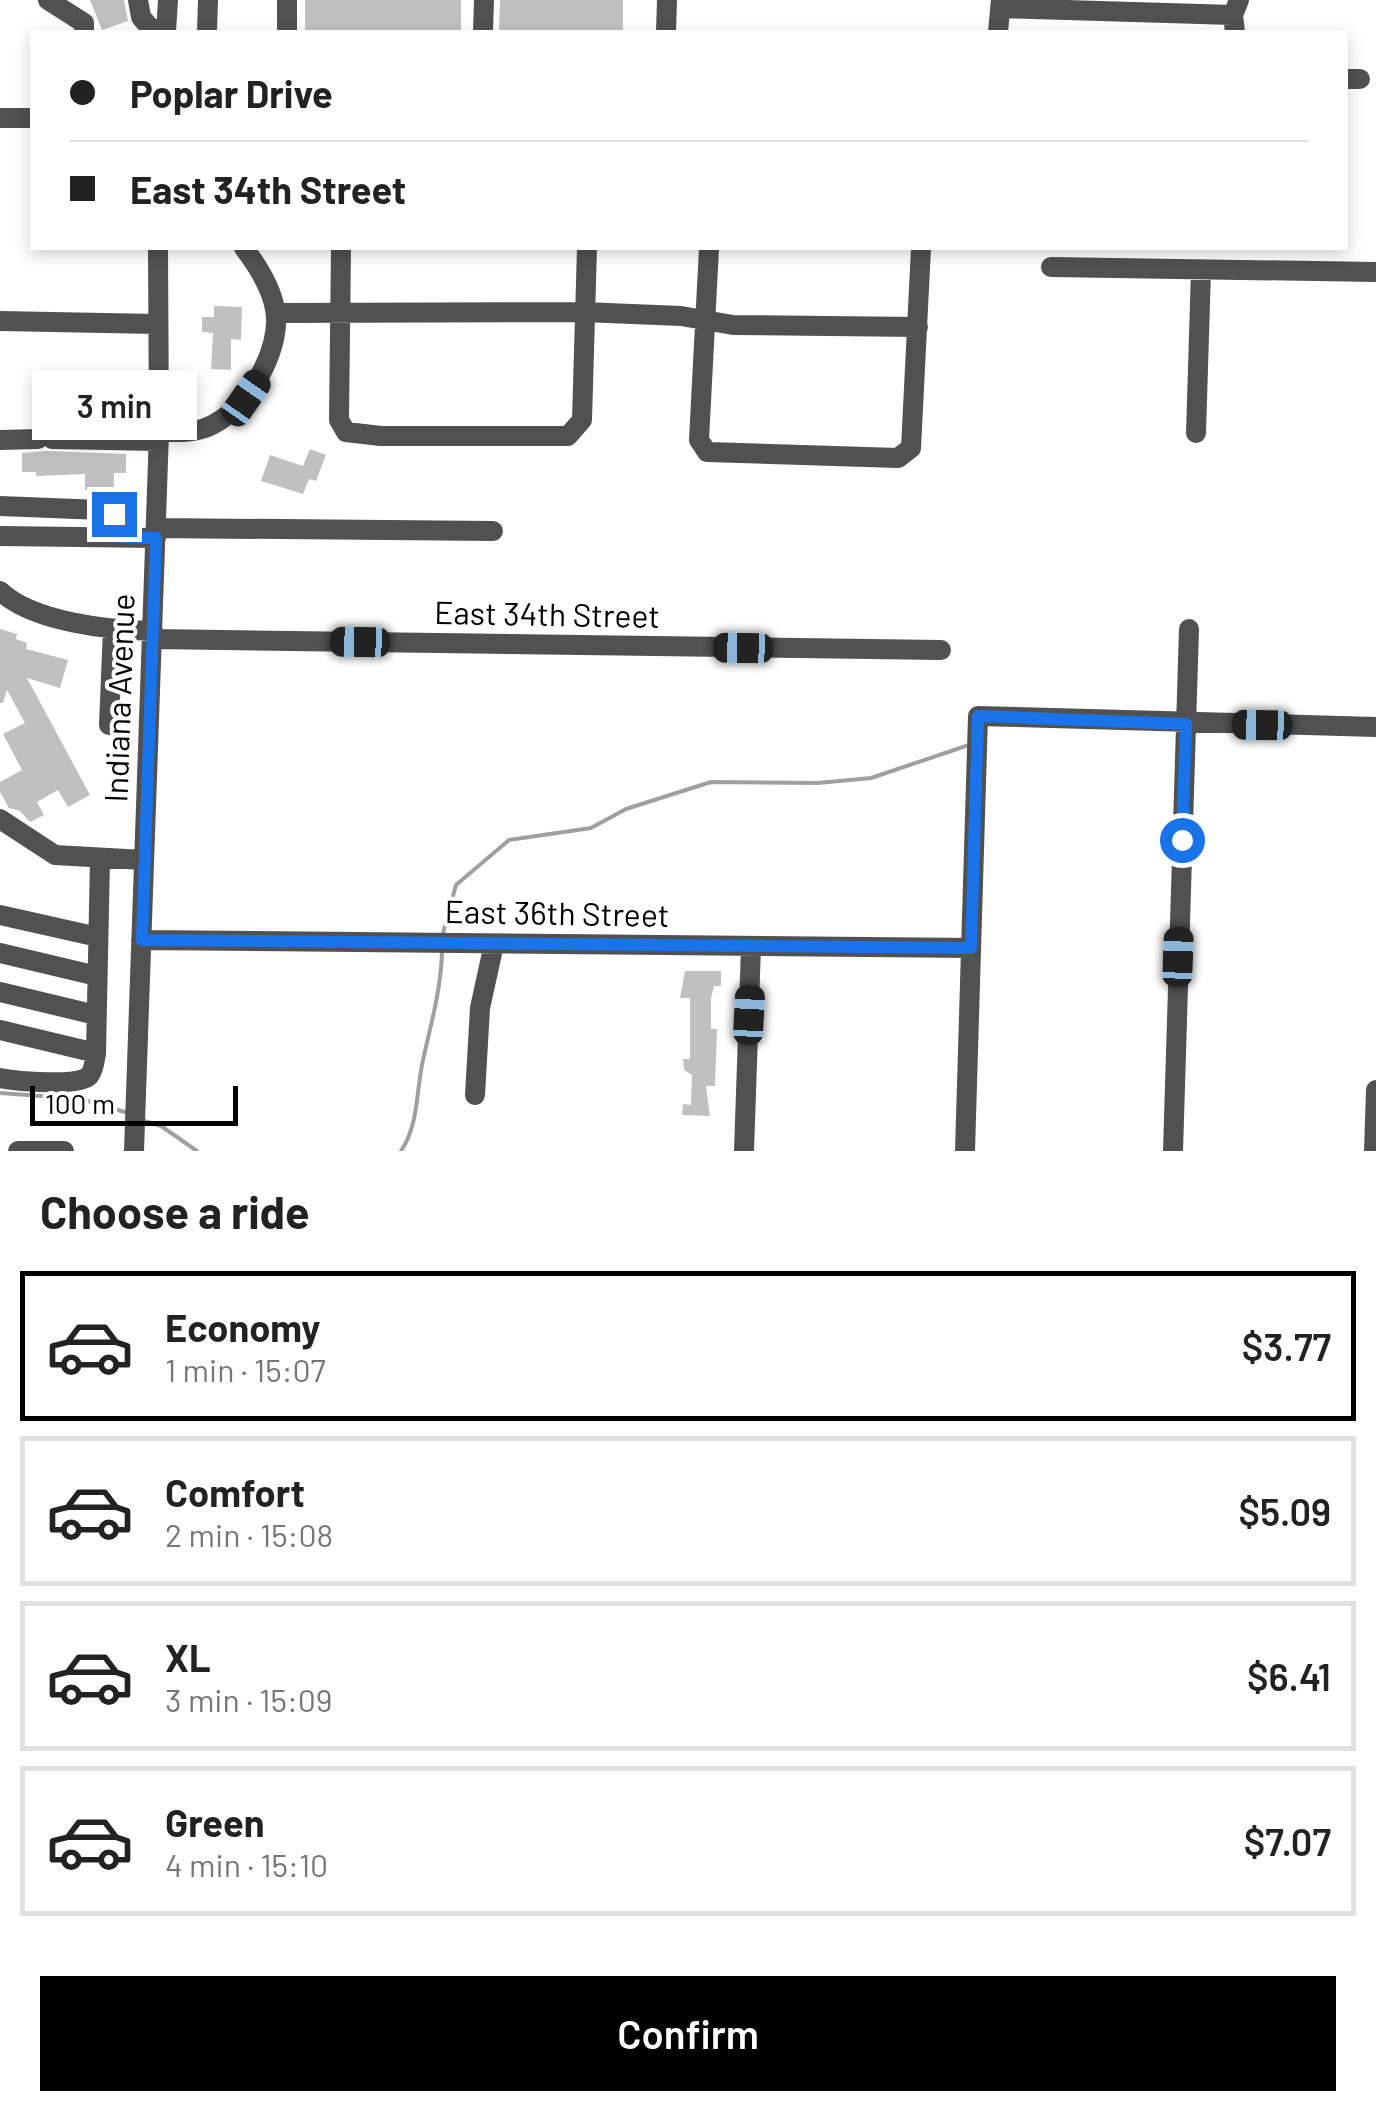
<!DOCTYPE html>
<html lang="en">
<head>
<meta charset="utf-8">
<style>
  body { margin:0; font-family:Barlow,sans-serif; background:#f6f6f6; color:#222; height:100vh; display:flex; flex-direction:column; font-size:38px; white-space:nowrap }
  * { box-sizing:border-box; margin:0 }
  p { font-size:32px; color:#767676 }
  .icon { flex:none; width:55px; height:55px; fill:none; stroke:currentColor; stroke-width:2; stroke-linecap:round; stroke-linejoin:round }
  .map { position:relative; height:1151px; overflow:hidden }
  .panel { display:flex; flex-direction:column; background:#fff; flex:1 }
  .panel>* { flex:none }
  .guide { position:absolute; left:30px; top:30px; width:1318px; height:220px; border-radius:0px; box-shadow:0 5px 15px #0003; display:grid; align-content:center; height:220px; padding:0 40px; background:#fff }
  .scale { position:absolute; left:30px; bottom:25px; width:208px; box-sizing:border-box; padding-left:10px; border:5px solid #000; border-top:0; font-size:28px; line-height:35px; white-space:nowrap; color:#000; -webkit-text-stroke:8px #fff; paint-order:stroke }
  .end { position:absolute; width:45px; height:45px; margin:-22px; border:12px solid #1a73e8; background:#fff; box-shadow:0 0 0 5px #fff }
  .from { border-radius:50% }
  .bubble { position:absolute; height:70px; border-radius:0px; background:#fff; box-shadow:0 5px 15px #0003; font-size:32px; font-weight:600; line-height:70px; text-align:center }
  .car { position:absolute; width:30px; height:60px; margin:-30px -15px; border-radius:12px; box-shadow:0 0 8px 2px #0007; background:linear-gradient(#222 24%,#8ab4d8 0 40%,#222 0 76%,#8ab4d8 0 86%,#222 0) }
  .guide b { display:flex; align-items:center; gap:35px; height:95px; font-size:38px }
  .guide b+b { border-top:2px solid #e0e0e0 }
  .guide i { width:25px; height:25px; background:#222 }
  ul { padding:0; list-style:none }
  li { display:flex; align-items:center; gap:30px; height:150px; margin:0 20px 15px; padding:0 20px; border:5px solid #e0e0e0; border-radius:0px }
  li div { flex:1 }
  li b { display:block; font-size:38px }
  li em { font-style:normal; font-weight:600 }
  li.on { border-color:#000 }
  li>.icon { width:90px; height:90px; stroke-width:1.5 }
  h2 { padding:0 40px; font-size:45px; line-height:120px }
  .primary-button { display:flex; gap:20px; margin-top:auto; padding:20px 40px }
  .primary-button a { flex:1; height:115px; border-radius:0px; background:#000; color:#fff; font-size:40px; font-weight:600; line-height:115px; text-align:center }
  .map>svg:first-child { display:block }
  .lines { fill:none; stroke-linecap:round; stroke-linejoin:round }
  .stream { stroke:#9f9f9f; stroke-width:4 }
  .building { fill:#c0c0c0 }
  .minor { stroke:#515151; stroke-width:20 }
  .route { stroke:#1a73e8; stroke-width:12 }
  .labels { text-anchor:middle; stroke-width:8; stroke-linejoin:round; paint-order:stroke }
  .street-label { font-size:32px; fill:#000; stroke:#fff }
</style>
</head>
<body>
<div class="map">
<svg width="1376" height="1151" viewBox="0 0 1376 1151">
  <rect width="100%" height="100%" fill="#fff"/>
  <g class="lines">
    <path class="stream" d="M442,937L456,885L509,840L591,828L626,809L711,782L818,783L871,778L969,745
      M0,1093L81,1099L128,1113
      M141,1120L161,1126L197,1151
      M401,1151C419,1124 416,1091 423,1060C431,1024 441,989 442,952"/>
  </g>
  <path class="building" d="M90,0H124L128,21L102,30Z
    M305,0H461V32H305Z
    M500,0H623V32H499Z
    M214,306L242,307L241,340L231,339V370L211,369L213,333L202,332V317H214Z
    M310,449L326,455L316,481L309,479L303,494L261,481L270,455L303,466Z
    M45,451L126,454V473H114V490H85V474L36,476V472H22V453Z
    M0,629L17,634L16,639L27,643L26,649L68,660L60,688L27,678L90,795L68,807L58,790L37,802L44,815L30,822L20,811L9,808L0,792V782L22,770L3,734L25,723L7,690L3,703H0Z
    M685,971H721V986H714L711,999V1029H717L715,1086H706L710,1116L682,1115L683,1104L691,1105L692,1075L684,1070L683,1059H690V998H680Z"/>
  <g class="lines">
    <path class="minor" d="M48,0L84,23V32
      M138,0L141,17L151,29H166
      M1000,8L1233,15
      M166,32L168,0
      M207,32L208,0
      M287,32V0
      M483,32L484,0
      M666,32L667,0
      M998,32L1001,0
      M1235,32L1233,15L1239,0
      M1345,79H1360
      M0,118H32
      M341,248L339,420L346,432L381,436H568L582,420L587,248
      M709,248L699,440L707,452L898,458L911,448L921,248
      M1051,267L1376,272
      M277,313L583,312L681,316L733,325L918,327
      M0,321L156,324
      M159,432C174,432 192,433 205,428C245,414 283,350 275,309C271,287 257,265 244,248
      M1196,433L1201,270
      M52,439L159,441
      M0,440L38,439
      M0,506L102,510L121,521V537
      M157,528L493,531
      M0,536L156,538
      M0,591C33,622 108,630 153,631
      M153,639L941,650
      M109,725L113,629
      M0,819L55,855L144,860
      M0,915L98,937
      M141,940L971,948
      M0,953L97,976
      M0,992L96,1015
      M0,1030L96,1053
      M0,1078C16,1081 79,1087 89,1076C94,1070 95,1060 96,1053L100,860
      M475,1095L480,1008L494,944
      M18,1151H64
      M134,1151L159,432L158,248
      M744,1151L751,947
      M965,1151L978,716L1376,727
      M1173,1151L1189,629
      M1374,1151L1376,1090"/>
  </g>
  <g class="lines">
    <path class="route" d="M114,514L122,522V537L156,538L142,940L971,948L978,716L1186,724L1182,840"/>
  </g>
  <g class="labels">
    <g class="street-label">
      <text transform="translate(547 615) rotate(1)" y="11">East 34th Street</text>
      <text transform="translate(120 698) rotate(-88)" y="11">Indiana Avenue</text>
      <text transform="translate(557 914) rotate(1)" y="11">East 36th Street</text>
    </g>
  </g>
</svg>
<div class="scale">100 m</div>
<i class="end from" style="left:1182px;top:840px"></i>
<i class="end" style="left:114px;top:514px"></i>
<div class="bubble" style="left:32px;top:370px;width:165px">3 min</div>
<i class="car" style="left:246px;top:398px;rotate:35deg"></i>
<i class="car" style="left:360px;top:642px;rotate:271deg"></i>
<i class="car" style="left:743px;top:648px;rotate:271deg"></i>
<i class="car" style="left:1262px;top:725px;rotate:271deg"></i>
<i class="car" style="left:1178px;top:957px;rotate:2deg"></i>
<i class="car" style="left:749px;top:1015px;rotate:3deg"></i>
<div class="guide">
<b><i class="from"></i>Poplar Drive</b>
<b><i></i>East 34th Street</b>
</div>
</div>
<section class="panel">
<h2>Choose a ride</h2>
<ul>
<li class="on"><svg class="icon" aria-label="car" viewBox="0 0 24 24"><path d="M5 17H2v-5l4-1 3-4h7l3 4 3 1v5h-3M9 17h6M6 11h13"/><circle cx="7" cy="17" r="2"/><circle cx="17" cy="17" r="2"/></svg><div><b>Economy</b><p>1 min · 15:07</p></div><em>$3.77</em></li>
<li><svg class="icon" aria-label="car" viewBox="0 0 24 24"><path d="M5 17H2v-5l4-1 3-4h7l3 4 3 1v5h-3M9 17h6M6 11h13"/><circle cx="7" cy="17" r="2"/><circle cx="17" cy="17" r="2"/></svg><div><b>Comfort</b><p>2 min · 15:08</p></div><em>$5.09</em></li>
<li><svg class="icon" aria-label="car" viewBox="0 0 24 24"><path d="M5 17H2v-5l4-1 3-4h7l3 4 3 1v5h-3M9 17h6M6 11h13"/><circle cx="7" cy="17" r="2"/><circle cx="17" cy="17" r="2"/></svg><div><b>XL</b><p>3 min · 15:09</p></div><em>$6.41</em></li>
<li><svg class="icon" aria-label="car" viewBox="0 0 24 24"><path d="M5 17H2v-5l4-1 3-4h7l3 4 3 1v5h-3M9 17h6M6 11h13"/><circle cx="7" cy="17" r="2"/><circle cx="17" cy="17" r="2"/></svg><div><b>Green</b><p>4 min · 15:10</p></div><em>$7.07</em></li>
</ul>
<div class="primary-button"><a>Confirm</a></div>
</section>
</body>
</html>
